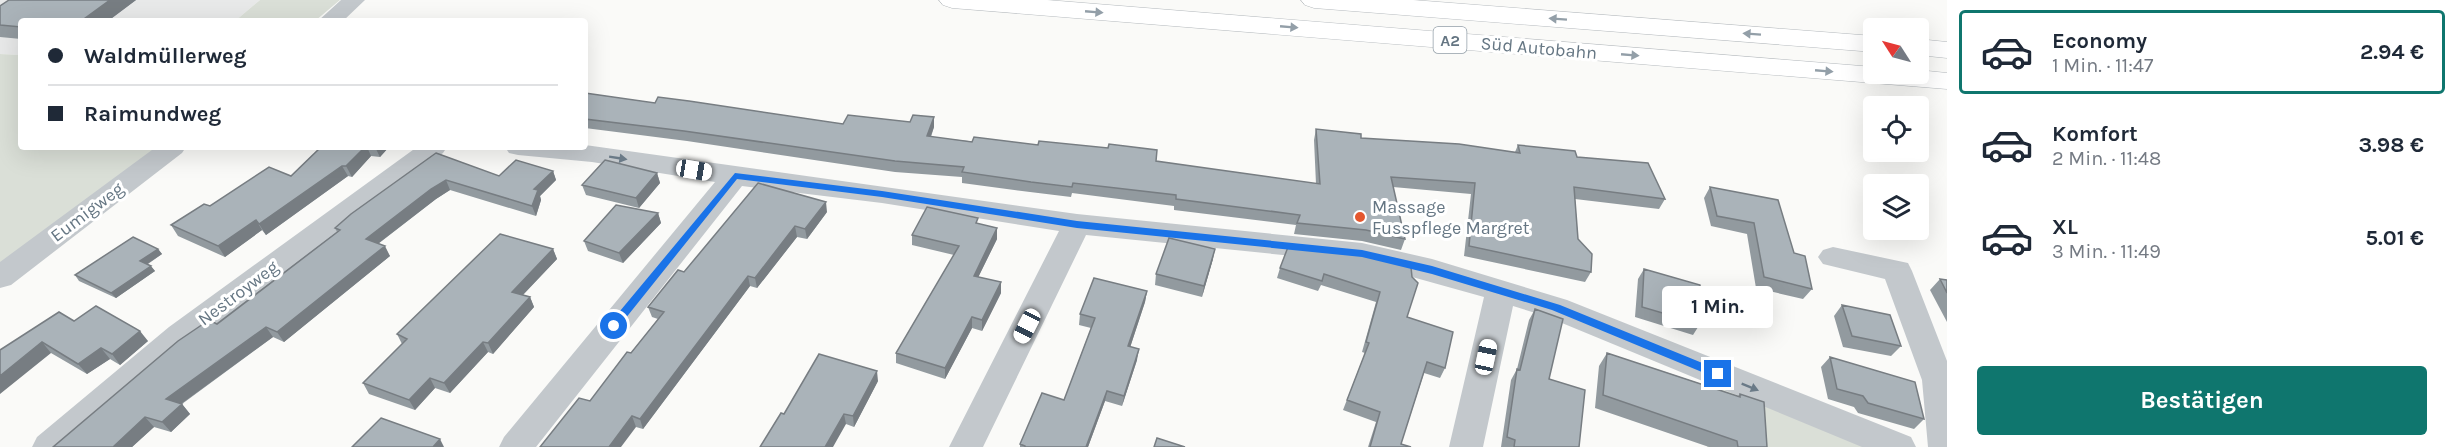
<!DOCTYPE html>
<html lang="de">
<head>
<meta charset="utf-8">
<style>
  body { margin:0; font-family:Karla,sans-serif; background:#f2f2f3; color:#1f2937; height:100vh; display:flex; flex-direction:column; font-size:22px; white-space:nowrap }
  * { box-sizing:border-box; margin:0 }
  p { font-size:20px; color:#747a83 }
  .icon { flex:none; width:33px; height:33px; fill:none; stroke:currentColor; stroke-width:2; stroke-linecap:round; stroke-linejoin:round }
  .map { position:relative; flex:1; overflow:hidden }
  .panel { display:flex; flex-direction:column; background:#fff; width:510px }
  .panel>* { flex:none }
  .top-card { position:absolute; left:18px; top:18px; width:570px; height:132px; border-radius:6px; box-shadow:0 6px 24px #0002; display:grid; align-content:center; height:132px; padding:0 30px; background:#fff }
  .needle { width:39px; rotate:306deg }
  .fabs { position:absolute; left:1863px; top:18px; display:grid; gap:12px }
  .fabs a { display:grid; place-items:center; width:66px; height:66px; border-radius:6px; background:#fff; box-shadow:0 6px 24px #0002; font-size:30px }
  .end { position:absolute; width:27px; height:27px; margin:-14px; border:8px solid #1a73e8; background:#fff; box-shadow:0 0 0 3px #fff }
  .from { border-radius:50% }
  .bubble { position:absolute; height:42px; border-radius:6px; background:#fff; box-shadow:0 6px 24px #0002; font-size:20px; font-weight:700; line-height:42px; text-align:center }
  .car { position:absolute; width:18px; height:36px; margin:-18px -9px; border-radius:8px; box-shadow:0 0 4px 2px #0007; background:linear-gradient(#fff 24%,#345 0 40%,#fff 0 76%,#345 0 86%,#fff 0) }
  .top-card b { display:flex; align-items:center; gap:21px; height:57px; font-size:22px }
  .top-card b+b { border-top:2px solid #e0e1e3 }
  .top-card i { width:15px; height:15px; background:#1f2937 }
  ul { padding:10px 0 0; list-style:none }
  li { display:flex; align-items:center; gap:18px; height:84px; margin:0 12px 9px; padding:0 18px; border:3px solid transparent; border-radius:6px }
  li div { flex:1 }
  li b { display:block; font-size:22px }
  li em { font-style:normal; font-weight:700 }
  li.on { border-color:#0f766e }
  li>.icon { width:54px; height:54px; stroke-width:1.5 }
  .button { display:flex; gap:12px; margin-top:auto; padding:12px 30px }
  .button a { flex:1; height:69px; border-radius:6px; background:#0f766e; color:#fff; font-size:24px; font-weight:700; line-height:69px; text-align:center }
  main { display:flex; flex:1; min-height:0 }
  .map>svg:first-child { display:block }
  .built { fill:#e8e9e9 }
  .green { fill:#dadfd7 }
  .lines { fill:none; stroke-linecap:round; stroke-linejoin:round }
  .motorway-casing { stroke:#b4b9bd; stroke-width:1 }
  .minor { fill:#c3c8cc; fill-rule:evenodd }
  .motorway { fill:#fff; fill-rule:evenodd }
  .wall { fill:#929a9f }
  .shaded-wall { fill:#777d82 }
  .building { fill:#aab3b9; stroke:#777d82; stroke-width:1.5 }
  .oneway { fill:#939fa8 }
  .oneway2 { fill:#6a7a87 }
  .route { fill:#1a73e8 }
  .poi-dot { fill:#e4572e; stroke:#fff; stroke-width:2 }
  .labels { text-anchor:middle; stroke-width:6; stroke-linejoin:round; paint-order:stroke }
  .shield { fill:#fff; stroke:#939fa8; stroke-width:1.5 }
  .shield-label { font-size:16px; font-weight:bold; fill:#657683 }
  .street-label { font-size:18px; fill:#657683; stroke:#fff }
  .poi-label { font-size:18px; fill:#657683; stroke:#fff; text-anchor:start }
</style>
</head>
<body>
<main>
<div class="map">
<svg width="1947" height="447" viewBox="0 0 1947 447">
  <rect width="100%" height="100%" fill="#fafaf8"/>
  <path class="built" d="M0,0H260L235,21H21V55L0,54Z"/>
  <path class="green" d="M260,0H340L315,21H235Z
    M0,54L21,55V147H168L0,268Z
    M1706,378L1874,447H1707Z"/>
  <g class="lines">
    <g class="motorway-casing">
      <path id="motorway" d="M939,0H1047L1874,67V74H1918V70L1947,73V89L952,8L943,5Z
        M1301,0H1413L1874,36V52L1314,8L1305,5Z
        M1918,39L1947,42V58L1918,55Z"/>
    </g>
    <path class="minor" d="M341,0H365L343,21H318Z
      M585,145L1077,214L1362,243L1432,259L1567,300L1911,437L1916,447H1862L1545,316L1513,306L1483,447H1449L1484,297L1362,263L1086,235L983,447H949L1059,231L882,203L742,186L536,447H499L504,437L715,182L592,162L518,155L509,153L505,147Z
      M156,147H186L182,153L11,285L0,288V262Z
      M417,147H447L443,153L191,343L73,447H32L37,437L169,327Z
      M1833,247L1908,263L1912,271L1947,361V447H1928L1922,380L1885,279L1823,264L1818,257L1823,250Z"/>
    <use href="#motorway" class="motorway"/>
  </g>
  <path class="wall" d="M136,0L108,21H21V39L0,37V6Z
    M585,93L655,103L843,124L910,122L934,117V127L931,137L1156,161L1316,184L1314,140L1316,129L1361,138L1515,152L1518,145L1577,157L1665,199L1659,209L1575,199L1578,239L1591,272L1585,282L1464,256L1471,194L1393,187L1405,239L1401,250L1362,241L1294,234L1296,225L1174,210V206L1072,193L1071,197L1030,192L962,183V177L895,172L687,141L585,128Z
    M321,147H389L380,157L371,156L352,177L348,176L266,235L262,230L225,257L178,236L171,225L210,206L291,176Z
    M436,153L499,176L553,171L556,180L540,196L541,200L536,216L450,190L436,199L378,244L390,256L284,342L273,337L182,404L190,414L171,432L154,427L132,447H53L337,232L335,228Z
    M657,173L660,183L639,208L586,195L582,185Z
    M1710,187L1794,253L1812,289L1803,299L1756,288L1747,234L1711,226L1704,198Z
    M827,212L807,239L797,237L757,288L750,286L643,429L636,427L590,401L631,353L658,319L652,317L648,307L684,272Z
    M658,213L661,223L623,263L588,251L584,241Z
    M978,224L997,239L978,277L1001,282V293L982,331L972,328L945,379L896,363V353L954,255L912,245V235Z
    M158,249L162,254L148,264L155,271L116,298L79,281L75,275Z
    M553,249L557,259L523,295L530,297L534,307L493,354L488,352L450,393L435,388L415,410L369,394L363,383L402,344L397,334Z
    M1365,255L1407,317L1445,368L1440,378L1424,373L1401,444L1411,447H1368L1376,422L1343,410L1365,353L1362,352L1376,302L1321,285L1318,291L1277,278L1280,268Z
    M1213,259L1202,297L1155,285L1156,274Z
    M1644,269L1700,324L1693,335L1635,317L1638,279Z
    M1940,279L1947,280V322L1930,290Z
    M1147,291L1145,302L1130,347L1137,360L1122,406L1105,401L1088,447H1020V444L1064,400L1091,328L1079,325L1080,314Z
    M1842,305L1901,346L1891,356L1843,347L1834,316Z
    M1535,309L1549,379L1579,447H1501L1511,380L1517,369L1529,320Z
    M74,321L148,341L120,365L110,359L87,374L51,353L0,350Z
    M1607,353L1738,396L1740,394L1767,447H1709L1595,408L1599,366Z
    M1830,357L1924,419L1914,429L1858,413L1854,407L1828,399L1821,367Z
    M878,381L854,427L846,424L784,414Z"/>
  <path class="shaded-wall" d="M110,0H136L108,21H81Z
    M934,117V127L927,146V136Z
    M365,147H367L371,156L352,177L346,166Z
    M375,147H389L380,157Z
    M342,166L348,176L266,235L259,224Z
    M553,171L556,180L540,196L541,200L536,216L532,206L534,189Z
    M657,173L660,183L639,208L636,198Z
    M446,180L450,190L436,199L371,249L366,239L431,189Z
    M826,202L827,212L807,239L805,229Z
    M658,213L661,223L623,263L619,253Z
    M256,220L262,230L225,257L218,246Z
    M795,226L797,237L757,288L755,278Z
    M997,228V239L974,286V276Z
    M385,246L390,256L284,342L277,332Z
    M158,249L162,254L144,266L140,261Z
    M553,249L557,259L516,302L512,292Z
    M1215,249L1213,259L1202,297L1204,286Z
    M151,266L155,271L116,298L111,293Z
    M748,276L750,286L643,429L640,419Z
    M1001,282V293L982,331V320Z
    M1147,291L1145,302L1127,357L1128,346Z
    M530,297L534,307L493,354L488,343Z
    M972,317V328L945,379V368Z
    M266,327L273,337L174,409L166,399Z
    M140,331L148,341L120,365L112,354Z
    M42,342L51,353L0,394V376Z
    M483,342L488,352L450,393L444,383Z
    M101,348L110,359L87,374L78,364Z
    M1139,349L1137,360L1122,406L1124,396Z
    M877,371L878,381L854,427L853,416Z
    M430,378L435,388L415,410L409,400Z
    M1107,391L1105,401L1088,447H1086Z
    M182,404L190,414L171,432L162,422Z
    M844,414L846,424L833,447H825Z
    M632,416L636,427L621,447H609Z
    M145,417L154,427L132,447H113Z
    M440,439L444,447H433Z"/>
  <path class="building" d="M9,0H110L81,21H21V27L0,25V6Z
    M585,93L655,103L658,97L689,101L843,124L848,115L910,122L913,115L934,117L927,136L972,142L974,137L1038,145L1039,141L1108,148L1109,144L1157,150L1156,161L1320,184L1316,129L1361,134V138L1459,144L1520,153L1518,145L1575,151L1577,157L1648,163L1665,199L1574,187L1578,239L1592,254L1591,272L1469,246L1475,183L1391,177L1405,239L1366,230L1297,223L1300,215L1176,199V195L1073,183L1072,187L1031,182L962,172L964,167L895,161L684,131L585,119Z
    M321,147H365L346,166H342L259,224L256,220L218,246L171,225L204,204L210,206L269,167L291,176Z
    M436,153L499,176L516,160L553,171L534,189L538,190L532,206L446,180L431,189L366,239L385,246L277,332L266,327L166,399L182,404L162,422L145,417L113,447H53L178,341L209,320L217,324L340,230L335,228L351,214Z
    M605,160L657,173L636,198L582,185Z
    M758,183L826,202L805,229L795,226L755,278L748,276L640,419L632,416L609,447H540L579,398L590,401L627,352L631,353L664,312L648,307L678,270L684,272Z
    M1710,187L1778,200L1794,253L1805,256L1812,289L1764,277L1754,223L1717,216Z
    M616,205L658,213L619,253L584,241Z
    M927,207L978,218L976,223L997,228L974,276L1001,282L982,320L972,317L945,368L896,353L959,246L912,235Z
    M500,234L553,249L512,292L530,297L488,343L483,342L444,383L430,378L409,400L363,383L407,339L397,334Z
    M133,237L158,249L140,261L151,266L111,293L75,275Z
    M1169,238L1215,249L1204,286L1156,274Z
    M1288,247L1365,255L1411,267L1412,277L1418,283L1407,317L1453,332L1445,368L1427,362L1401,444L1411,447H1370L1380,412L1347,400L1369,343L1366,342L1380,292L1324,274L1322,281L1280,268Z
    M1644,269L1700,285V324L1642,307Z
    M1094,278L1147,291L1128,346L1139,349L1124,396L1107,391L1086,447H1025V446L1020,444L1042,393L1064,400L1095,318L1080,314Z
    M1940,279L1947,280V293Z
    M1842,305L1890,315L1901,346L1852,336Z
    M96,306L140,331L112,354L101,348L78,364L42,342L0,376V350L59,312L74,321Z
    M1535,309L1563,319L1549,379L1585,390L1579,447H1514L1515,440L1507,437L1517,369L1520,370Z
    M1607,353L1740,397V394L1764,402L1767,447H1738L1737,441L1603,395Z
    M819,354L877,371L853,416L844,414L825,447H760L781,413L784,414Z
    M1830,357L1915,382L1924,419L1868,403L1863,396L1837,389Z
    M381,418L440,439L433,447H352Z
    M1157,438L1185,447H1154Z"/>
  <defs><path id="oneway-solid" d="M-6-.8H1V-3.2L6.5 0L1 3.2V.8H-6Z" transform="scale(1.5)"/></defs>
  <g class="oneway">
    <use href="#oneway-solid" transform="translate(1094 12) rotate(5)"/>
    <use href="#oneway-solid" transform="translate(1558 19) rotate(-176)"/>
    <use href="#oneway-solid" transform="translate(1289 27) rotate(5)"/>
    <use href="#oneway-solid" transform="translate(1752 34) rotate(-176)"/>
    <use href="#oneway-solid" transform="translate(1630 55) rotate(5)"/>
    <use href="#oneway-solid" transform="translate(1824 71) rotate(5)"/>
  </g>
  <g class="oneway2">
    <use href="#oneway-solid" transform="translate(618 158) rotate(9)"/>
    <use href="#oneway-solid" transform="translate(1750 387) rotate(22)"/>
  </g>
  <path class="route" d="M735,173L882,191L1077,221L1362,250L1432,266L1560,305L1722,371L1724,374L1718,379L1714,377L1552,310L1432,274L1362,257L1077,228L882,197L737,179L617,329H610V323Z"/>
  <circle class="poi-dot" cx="1360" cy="217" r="6"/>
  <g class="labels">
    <rect class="shield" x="1433.5" y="27" width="33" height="26" rx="4.5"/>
    <g class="shield-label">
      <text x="1450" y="46">A2</text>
    </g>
    <g class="street-label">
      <text transform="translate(1539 48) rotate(5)" y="6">Süd Autobahn</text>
      <text transform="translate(87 212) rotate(-37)" y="6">Eumigweg</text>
      <text transform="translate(238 293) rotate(-37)" y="6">Nestroyweg</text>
    </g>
    <g class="poi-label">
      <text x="1372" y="213">Massage<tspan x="1372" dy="21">Fusspflege Margret</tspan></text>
    </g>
  </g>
</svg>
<div class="fabs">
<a><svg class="needle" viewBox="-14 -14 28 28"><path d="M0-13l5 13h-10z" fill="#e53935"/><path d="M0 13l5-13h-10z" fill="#747a83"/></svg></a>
<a><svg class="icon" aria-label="locate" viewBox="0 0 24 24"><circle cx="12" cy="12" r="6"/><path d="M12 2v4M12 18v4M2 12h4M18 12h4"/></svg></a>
<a><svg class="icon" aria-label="layers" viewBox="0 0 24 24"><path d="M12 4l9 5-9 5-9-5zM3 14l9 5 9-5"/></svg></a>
</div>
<i class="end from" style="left:614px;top:326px"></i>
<i class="end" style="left:1718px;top:374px"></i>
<div class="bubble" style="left:1662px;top:286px;width:111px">1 Min.</div>
<i class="car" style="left:694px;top:170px;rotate:99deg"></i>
<i class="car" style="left:1027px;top:326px;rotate:207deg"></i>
<i class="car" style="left:1486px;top:357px;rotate:12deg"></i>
<div class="top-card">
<b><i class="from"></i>Waldmüllerweg</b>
<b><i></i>Raimundweg</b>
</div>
</div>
<section class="panel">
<ul>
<li class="on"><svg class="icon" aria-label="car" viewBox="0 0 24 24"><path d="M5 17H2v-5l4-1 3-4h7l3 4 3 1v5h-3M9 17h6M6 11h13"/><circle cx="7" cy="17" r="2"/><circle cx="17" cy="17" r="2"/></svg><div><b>Economy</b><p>1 Min. · 11:47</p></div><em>2.94 €</em></li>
<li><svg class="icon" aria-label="car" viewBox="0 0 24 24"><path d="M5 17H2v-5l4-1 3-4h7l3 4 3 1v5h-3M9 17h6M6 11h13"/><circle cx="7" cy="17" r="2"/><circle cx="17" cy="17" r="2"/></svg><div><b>Komfort</b><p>2 Min. · 11:48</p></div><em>3.98 €</em></li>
<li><svg class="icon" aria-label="car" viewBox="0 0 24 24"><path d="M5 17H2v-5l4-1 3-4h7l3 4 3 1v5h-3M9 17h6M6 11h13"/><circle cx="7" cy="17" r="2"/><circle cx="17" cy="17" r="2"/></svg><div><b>XL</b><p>3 Min. · 11:49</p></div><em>5.01 €</em></li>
</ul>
<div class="button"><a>Bestätigen</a></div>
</section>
</main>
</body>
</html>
